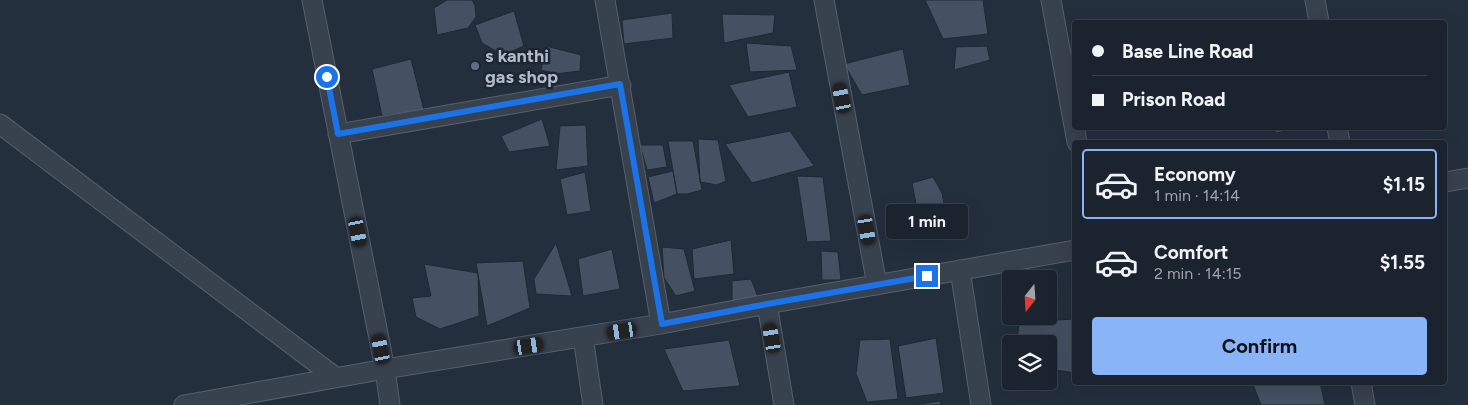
<!DOCTYPE html>
<html lang="en">
<head>
<meta charset="utf-8">
<style>
  body { margin:0; font-family:Figtree,sans-serif; background:#242b36; color:#f1f3f6; height:100vh; display:flex; flex-direction:column; font-size:19px; white-space:nowrap }
  * { box-sizing:border-box; margin:0 }
  p { font-size:16px; color:#a0a4aa }
  .icon { flex:none; width:28px; height:28px; fill:none; stroke:currentColor; stroke-width:2; stroke-linecap:round; stroke-linejoin:round }
  .map { position:relative; flex:1; overflow:hidden }
  .drawer { position:absolute; left:1072px; top:140px; width:375px; height:245px; display:flex; flex-direction:column; background:#1b232e; border-radius:5px; box-shadow:0 5px 20px #0002,0 0 0 1px #39404a }
  .drawer>* { flex:none }
  .top-card { position:absolute; left:1072px; top:20px; width:375px; height:110px; border-radius:5px; box-shadow:0 5px 20px #0002,0 0 0 1px #39404a; display:grid; align-content:center; height:110px; padding:0 20px; background:#1b232e }
  .needle { width:32px; rotate:197deg }
  .buttons { position:absolute; left:1002px; top:270px; display:grid; gap:10px }
  .buttons a { display:grid; place-items:center; width:55px; height:55px; border-radius:5px; background:#1b232e; box-shadow:0 5px 20px #0002,0 0 0 1px #39404a; font-size:25px }
  .end { position:absolute; width:22px; height:22px; margin:-11px; border:6px solid #1a73e8; background:#fff; box-shadow:0 0 0 2px #fff }
  .from { border-radius:50% }
  .bubble { position:absolute; height:35px; border-radius:5px; background:#1b232e; box-shadow:0 5px 20px #0002,0 0 0 1px #39404a; font-size:16px; font-weight:700; line-height:35px; text-align:center }
  .car { position:absolute; width:15px; height:30px; margin:-15px -8px; border-radius:6px; box-shadow:0 0 4px 1px #0007; background:linear-gradient(#222 24%,#8ab4d8 0 40%,#222 0 76%,#8ab4d8 0 86%,#222 0) }
  .top-card b { display:flex; align-items:center; gap:18px; height:48px; font-size:19px }
  .top-card b+b { border-top:1px solid #39404a }
  .top-card i { width:12px; height:12px; background:#f1f3f6 }
  ul { padding:9px 0 0; list-style:none }
  li { display:flex; align-items:center; gap:15px; height:70px; margin:0 10px 8px; padding:0 10px; border:2px solid transparent; border-radius:5px }
  li div { flex:1 }
  li b { display:block; font-size:19px }
  li em { font-style:normal; font-weight:700 }
  li.active { border-color:#8ab4f8 }
  li>.icon { width:45px; height:45px; stroke-width:1.5 }
  .button { display:flex; gap:10px; margin-top:auto; padding:10px 20px }
  .button a { flex:1; height:58px; border-radius:5px; background:#8ab4f8; color:#111; font-size:20px; font-weight:700; line-height:58px; text-align:center }
  .map>svg:first-child { display:block }
  .building { fill:#455162; stroke:#1f2835 }
  .lines { fill:none; stroke-linecap:round; stroke-linejoin:round }
  .street-casing { stroke:#565f6c; stroke-width:21 }
  .street { stroke:#38414e; stroke-width:19 }
  .route { stroke:#1a73e8; stroke-width:6 }
  .service-dot { fill:#5c6f8a; stroke:#1d2633; stroke-width:2 }
  .labels { text-anchor:middle; stroke-width:5; stroke-linejoin:round; paint-order:stroke }
  .poi-label { font-size:18px; font-weight:bold; fill:#b4bcc9; stroke:#1d2633; text-anchor:start }
</style>
</head>
<body>
<div class="map">
<svg width="1468" height="405" viewBox="0 0 1468 405">
  <rect width="100%" height="100%" fill="#242f3e"/>
  <path class="building" d="M447,0H472L475,5L476,17L468,28L437,35L434,8Z
    M925,0H983L988,34L943,39Z
    M514,11L524,46L503,55L482,43L475,25Z
    M672,13L673,38L624,44L622,20Z
    M722,14L775,15L773,33L724,43Z
    M746,43L791,46L797,70L750,72Z
    M546,46L581,55L580,71L555,74L541,70Z
    M987,46L990,60L954,70L956,47Z
    M903,49L910,85L862,95L844,64Z
    M411,59L424,110L382,116L372,69Z
    M789,72L797,107L748,117L729,85Z
    M542,119L550,146L509,152L501,136Z
    M586,125L588,166L556,170L560,126Z
    M1273,128H1303L1276,133Z
    M790,131L814,166L752,183L725,144Z
    M698,139L718,140L726,181L717,185L700,182Z
    M668,141H693L702,190L687,194H677Z
    M640,145H663L667,167L647,170Z
    M673,171L677,194L654,203L648,177Z
    M585,172L591,211L567,215L560,179Z
    M797,176L823,177L831,241L807,242Z
    M933,177L942,193L949,229L922,236L912,183Z
    M731,240L734,274L694,279L692,249Z
    M556,243L572,296L536,294L534,279Z
    M662,247L684,249L695,291L676,296L664,278Z
    M612,249L620,289L583,296L578,259Z
    M821,251L838,252L841,280H822Z
    M523,261L530,308L487,326L476,263Z
    M424,264L478,273L479,316L440,329L416,317L412,298L431,296Z
    M751,279L758,297L732,301V281Z
    M1075,319V373L1049,369V344H1017L1019,322Z
    M936,338L944,393L906,398L898,346Z
    M890,339L898,399L867,402L856,374L860,340Z
    M729,340L740,386L683,391L664,349Z
    M1252,382H1320L1325,405H1261Z
    M940,401L941,405H912Z"/>
  <g class="lines">
    <g class="street-casing">
      <path id="street" d="M312,0L385,369L390,405
        M605,0L661,324
        M824,0L877,285
        M1051,0L1077,142
        M1315,0L1319,22
        M0,124L335,377
        M1337,128L1340,142
        M338,134L621,85
        M1445,182L1468,178
        M960,270L981,405
        M767,304L784,405
        M583,337L593,405
        M1361,382L1365,405
        M184,405L385,369L661,324L767,304L1075,250"/>
    </g>
    <use href="#street" class="street"/>
  </g>
  <g class="lines">
    <path class="route" d="M327,77L338,134L620,84L662,324L767,304L927,276"/>
  </g>
  <circle class="service-dot" cx="475" cy="66" r="5"/>
  <g class="labels">
    <g class="poi-label">
      <text x="485" y="62">s kanthi<tspan x="485" dy="21">gas shop</tspan></text>
    </g>
  </g>
</svg>
<div class="buttons">
<a><svg class="needle" viewBox="-14 -14 28 28"><path d="M0-13l5 13h-10z" fill="#e53935"/><path d="M0 13l5-13h-10z" fill="#a0a4aa"/></svg></a>
<a><svg class="icon" aria-label="layers" viewBox="0 0 24 24"><path d="M12 4l9 5-9 5-9-5zM3 14l9 5 9-5"/></svg></a>
</div>
<i class="end from" style="left:327px;top:77px"></i>
<i class="end" style="left:927px;top:276px"></i>
<div class="bubble" style="left:886px;top:204px;width:82px">1 min</div>
<i class="car" style="left:842px;top:98px;rotate:349deg"></i>
<i class="car" style="left:867px;top:230px;rotate:170deg"></i>
<i class="car" style="left:358px;top:232px;rotate:169deg"></i>
<i class="car" style="left:622px;top:331px;rotate:261deg"></i>
<i class="car" style="left:772px;top:338px;rotate:350deg"></i>
<i class="car" style="left:529px;top:346px;rotate:81deg"></i>
<i class="car" style="left:381px;top:349px;rotate:349deg"></i>
<div class="top-card">
<b><i class="from"></i>Base Line Road</b>
<b><i></i>Prison Road</b>
</div>
<section class="drawer">
<ul>
<li class="active"><svg class="icon" aria-label="car" viewBox="0 0 24 24"><path d="M5 17H2v-5l4-1 3-4h7l3 4 3 1v5h-3M9 17h6M6 11h13"/><circle cx="7" cy="17" r="2"/><circle cx="17" cy="17" r="2"/></svg><div><b>Economy</b><p>1 min · 14:14</p></div><em>$1.15</em></li>
<li><svg class="icon" aria-label="car" viewBox="0 0 24 24"><path d="M5 17H2v-5l4-1 3-4h7l3 4 3 1v5h-3M9 17h6M6 11h13"/><circle cx="7" cy="17" r="2"/><circle cx="17" cy="17" r="2"/></svg><div><b>Comfort</b><p>2 min · 14:15</p></div><em>$1.55</em></li>
</ul>
<div class="button"><a>Confirm</a></div>
</section>
</div>
</body>
</html>
